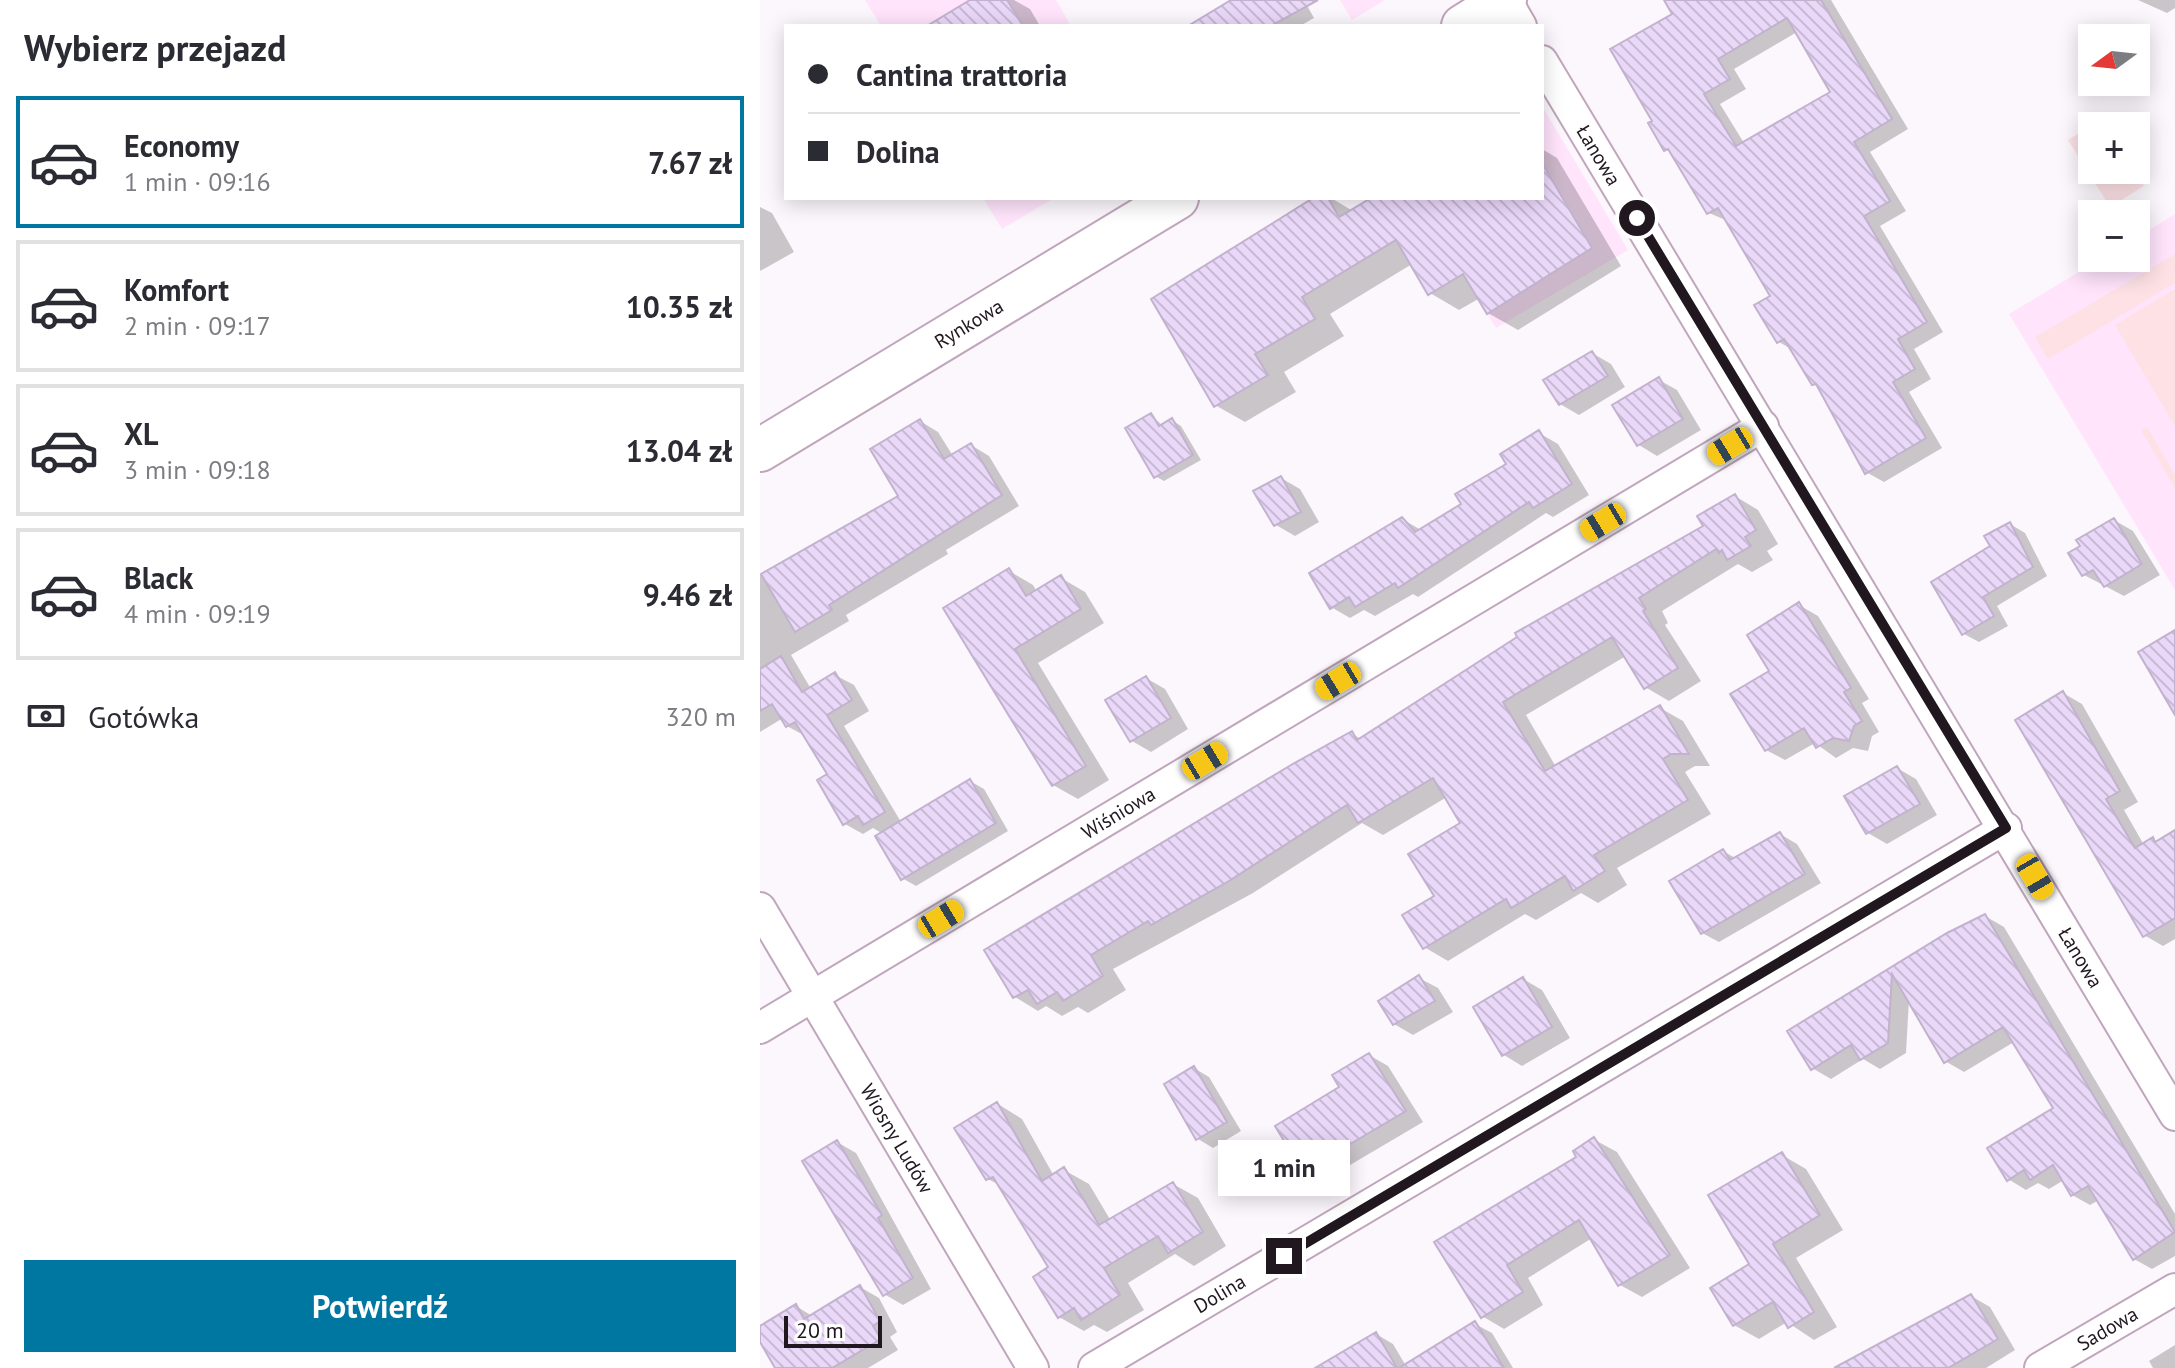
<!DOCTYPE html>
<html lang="pl">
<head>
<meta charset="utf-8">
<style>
  body { margin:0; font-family:"PT Sans",sans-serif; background:#f2f2f3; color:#2b2b33; height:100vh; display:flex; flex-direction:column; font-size:30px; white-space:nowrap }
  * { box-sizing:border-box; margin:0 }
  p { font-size:26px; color:#7c7c81 }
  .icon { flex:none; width:44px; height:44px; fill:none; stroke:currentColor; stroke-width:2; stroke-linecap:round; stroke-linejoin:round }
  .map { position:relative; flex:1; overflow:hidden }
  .details { display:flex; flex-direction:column; background:#fff; width:760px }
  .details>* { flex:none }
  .top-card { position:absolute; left:24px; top:24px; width:760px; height:176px; border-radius:0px; box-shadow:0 4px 20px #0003; display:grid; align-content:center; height:176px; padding:0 24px; background:#fff }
  .needle { width:52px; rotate:255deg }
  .tools { position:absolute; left:1318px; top:24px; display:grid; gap:16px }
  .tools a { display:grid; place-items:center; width:72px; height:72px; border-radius:0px; background:#fff; box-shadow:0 4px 20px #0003; font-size:40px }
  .scale { position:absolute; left:24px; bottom:20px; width:98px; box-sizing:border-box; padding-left:8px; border:4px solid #20171f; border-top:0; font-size:22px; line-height:28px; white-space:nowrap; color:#20171f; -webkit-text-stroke:6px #fff; paint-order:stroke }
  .end { position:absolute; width:36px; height:36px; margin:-18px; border:10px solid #20171f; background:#fff; box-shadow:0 0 0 4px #fff }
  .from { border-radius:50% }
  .bubble { position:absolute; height:56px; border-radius:0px; background:#fff; box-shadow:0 4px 20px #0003; font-size:26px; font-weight:700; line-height:56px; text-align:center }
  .car { position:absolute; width:24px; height:48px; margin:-24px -12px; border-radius:10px; box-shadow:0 0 6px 2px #0007; background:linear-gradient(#f5c518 24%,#345 0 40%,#f5c518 0 76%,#345 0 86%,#f5c518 0) }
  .top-card b { display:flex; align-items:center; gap:28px; height:76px; font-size:30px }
  .top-card b+b { border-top:2px solid #e1e1e2 }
  .top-card i { width:20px; height:20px; background:#2b2b33 }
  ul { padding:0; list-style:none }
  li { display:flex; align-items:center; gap:24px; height:132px; margin:0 16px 12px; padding:0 8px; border:4px solid #e1e1e2; border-radius:0px }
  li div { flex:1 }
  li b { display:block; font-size:30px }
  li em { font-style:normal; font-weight:700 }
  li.on { border-color:#0077a0 }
  li>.icon { width:72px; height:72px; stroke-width:1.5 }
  h2 { padding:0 24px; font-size:36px; line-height:96px }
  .pay { display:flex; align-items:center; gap:20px; height:88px; padding:0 24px; font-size:30px }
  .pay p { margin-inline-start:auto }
  .button { display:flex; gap:16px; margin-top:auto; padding:16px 24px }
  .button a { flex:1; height:92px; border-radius:0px; background:#0077a0; color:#fff; font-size:32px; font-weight:700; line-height:92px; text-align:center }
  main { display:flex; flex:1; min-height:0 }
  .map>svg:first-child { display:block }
  .built { fill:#ffe4fc }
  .grass { fill:#fde1e5 }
  .shadow { fill:#0003; fill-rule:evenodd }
  .building { fill:url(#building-back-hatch); stroke:#c2b2ce; stroke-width:2; fill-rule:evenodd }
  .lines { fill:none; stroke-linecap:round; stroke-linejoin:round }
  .street-casing { stroke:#c0a6bd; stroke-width:34 }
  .secondary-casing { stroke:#c0a6bd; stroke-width:46 }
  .street { stroke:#fff; stroke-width:30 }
  .secondary { stroke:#fff; stroke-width:42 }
  .route { stroke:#20171f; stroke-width:10 }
  .labels { text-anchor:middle; stroke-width:8; stroke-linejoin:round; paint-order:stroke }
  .street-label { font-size:20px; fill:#20171f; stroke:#fff }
</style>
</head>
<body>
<main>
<section class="details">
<h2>Wybierz przejazd</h2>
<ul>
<li class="on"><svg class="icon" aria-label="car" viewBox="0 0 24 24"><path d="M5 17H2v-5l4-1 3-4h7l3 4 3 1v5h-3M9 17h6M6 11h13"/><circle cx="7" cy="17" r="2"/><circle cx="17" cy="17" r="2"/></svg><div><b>Economy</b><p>1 min · 09:16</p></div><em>7.67 zł</em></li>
<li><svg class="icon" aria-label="car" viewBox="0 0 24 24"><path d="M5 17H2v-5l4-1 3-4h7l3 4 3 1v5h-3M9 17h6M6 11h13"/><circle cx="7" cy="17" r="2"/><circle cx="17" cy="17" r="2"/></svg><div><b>Komfort</b><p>2 min · 09:17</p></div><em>10.35 zł</em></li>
<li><svg class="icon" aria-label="car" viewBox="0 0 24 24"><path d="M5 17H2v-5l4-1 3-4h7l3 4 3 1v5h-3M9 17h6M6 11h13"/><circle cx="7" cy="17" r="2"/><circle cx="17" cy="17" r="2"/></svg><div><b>XL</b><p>3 min · 09:18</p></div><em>13.04 zł</em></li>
<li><svg class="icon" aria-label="car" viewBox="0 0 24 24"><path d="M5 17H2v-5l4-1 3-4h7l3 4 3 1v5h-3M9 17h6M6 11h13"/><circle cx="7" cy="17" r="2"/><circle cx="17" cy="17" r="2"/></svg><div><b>Black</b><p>4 min · 09:19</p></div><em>9.46 zł</em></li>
</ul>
<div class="pay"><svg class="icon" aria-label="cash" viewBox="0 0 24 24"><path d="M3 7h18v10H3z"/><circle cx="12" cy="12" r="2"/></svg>Gotówka<p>320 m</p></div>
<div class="button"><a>Potwierdź</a></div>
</section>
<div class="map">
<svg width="1415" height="1368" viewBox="0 0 1415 1368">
  <defs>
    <pattern id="building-back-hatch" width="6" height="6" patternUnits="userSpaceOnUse" patternTransform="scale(2)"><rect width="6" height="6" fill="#ead8f9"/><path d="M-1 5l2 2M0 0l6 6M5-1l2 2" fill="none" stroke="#c8b9d5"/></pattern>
  </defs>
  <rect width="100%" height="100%" fill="#fcf7fc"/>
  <path class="built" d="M105,0H296L311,26H121Z
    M580,0H625L592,20Z
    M782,106L868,250L736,328L703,274L668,295L611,198H782Z
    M223,198H294L242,229Z
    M1415,214V590L1249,314L1342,258H1376V238Z"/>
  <path class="grass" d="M1342,119L1346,126H1332V170H1374L1384,186L1350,207L1308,140Z
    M1415,254V283L1288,359L1275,337Z
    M1415,289V426L1355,325Z
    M1387,427L1415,475V488L1381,430Z"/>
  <path class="shadow" d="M230,0H254L270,9L280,26H171Z
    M490,0H544L554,18L540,26H432Z
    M906,0H1071L1148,129L1110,152L1146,211L1120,226L1183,332L1154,349L1171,379L1149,392L1182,448L1124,482L1106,472L1060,388L1054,384L1033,350L1019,342L1012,296L968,221L949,213L913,154L906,149L895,122L914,14ZM1037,32L1073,92L984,143L960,104L986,89L974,69Z
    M1378,0H1415V8L1407,13Z
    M782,149L797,158L861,266L758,330L728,313L720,298L699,310L670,293L652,264L570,314L584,336L524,372L536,392L485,422L455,405L558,198H571L593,211L615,198H782Z
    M0,207L12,213L34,252L0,271Z
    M832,353L851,364L865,387L819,415L800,404Z
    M899,380L917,390L941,430L897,456L879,445Z
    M391,415L403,426L412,420L421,426L441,460L404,481L395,476Z
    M160,421L178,432L193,456L211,445L229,456L259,506L186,550L188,554L86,615L89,621L31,655L51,689L75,675L94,685L109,711L84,726L141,822L210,781L224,789L248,831L156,886L142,878L123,834L113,828L103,834L85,824L69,775L47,737L27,726L23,718L0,732V575L141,497Z
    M779,433L798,444L829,495L793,517L786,513L658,597L653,594L615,616L604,610L590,618L571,607L642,519L661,530L704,505Z
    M521,478L540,489L559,522L535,536L516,525Z
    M975,496L998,510L1018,544L1007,551L1013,560L992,572L978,564L902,611L908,623L905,625L941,681L909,701L885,687L866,656L766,715L796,767L900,708L923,721L950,766H935L925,772L951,814L857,868L867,885L838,903L821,893L776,920L765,914L688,961L664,947L677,897L703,824L687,797L623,835L602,823L493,893L353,969L366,990L328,1013L318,1007L302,1016L286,1006L278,1011L255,997L592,734L601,739L945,527Z
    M1354,520L1373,531L1400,575L1364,596L1324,575Z
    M1250,524L1265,533L1287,576L1237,606L1248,626L1219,642L1204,634L1233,547Z
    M249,571L273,585L277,592L301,578L325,592L344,623L278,663L349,780L318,799L293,785L186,609Z
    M1039,605L1058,616L1109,699L1102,703L1119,732L1112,736L1108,751L1093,748L1076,758L1055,743L1025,760L1006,750L1012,671Z
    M386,678L405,689L428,729L391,752L372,741Z
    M1303,693L1322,704L1378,802L1364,810L1384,845L1393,840L1398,843L1415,834V939L1403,946L1384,935Z
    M1137,768L1156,779L1177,815L1127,844L1108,833L1087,797Z
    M1020,834L1037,844L1061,883L959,942L942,933L963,851L977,859Z
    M1225,916L1244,927L1415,1214V1256L1392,1269L1374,1259L1339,1200L1330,1205L1312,1195L1304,1180L1289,1189L1278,1183L1266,1190L1248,1179L1296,1109L1254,1042L1204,1072L1185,1061L1149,999L1146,1053L1120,1069L1103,1059L1071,1079L1052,1068L1030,1031Z
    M659,978L678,988L693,1012L653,1035L634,1024Z
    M763,979L782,990L810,1038L762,1066L744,1055Z
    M609,1055L628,1066L663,1122L563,1181L545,1170L581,1087Z
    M434,1068L449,1077L481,1131L453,1148L438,1139Z
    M238,1104L262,1119L294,1176L304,1170L329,1184L351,1221L413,1184L438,1198L466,1246L434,1266L415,1254L368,1283L384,1310L347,1332L334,1325L324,1331L299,1317L291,1268L241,1186L228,1179Z
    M835,1140L857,1152L930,1268L882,1297L860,1285L832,1238L768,1278L783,1305L744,1329L722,1316L677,1242L819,1158Z
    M77,1142L96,1153L171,1289L143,1305L124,1294Z
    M1022,1155L1046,1169L1083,1230L1036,1258L1077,1327L1054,1340L1027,1322L999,1339L974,1325Z
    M100,1287L119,1298L137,1332L130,1337L138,1350L108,1368H17L0,1338V1328L36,1306L52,1316Z
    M1211,1296L1230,1307L1255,1350L1226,1368H1107Z
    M715,1324L732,1333L753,1368H571L616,1334L633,1344L646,1366Z
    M1415,1345V1368H1393L1389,1361Z"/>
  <path class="building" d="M210,0H247L263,26H167Z
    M471,0H558L511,26H428Z
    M904,0H1061L1132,119L1094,142L1130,201L1104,216L1167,322L1138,339L1155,369L1133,382L1166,438L1105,474L1056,384L1052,385L1024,339L1017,343L994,305L1010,296L958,208L947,214L908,149L904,151L888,123L892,121L850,49L912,14ZM1027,18L1070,92L976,146L944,94L970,79L958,59Z
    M782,163L832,248L727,314L703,274L668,295L636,240L542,297L555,319L495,354L508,375L454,407L391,299L553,198H568L579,217L611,198H782Z
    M832,351L848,376L799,405L783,380Z
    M899,377L923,419L877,446L852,405Z
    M391,413L399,426L412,418L433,455L394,478L365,428Z
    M160,419L184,459L211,443L242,495L69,605L72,610L35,632L1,574L138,496L110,449Z
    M779,430L812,484L773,508L769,502L638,588L635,583L595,607L589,597L570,609L549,573L642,517L655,532L701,504L695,494L746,464L740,454Z
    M521,476L541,512L514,526L493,491Z
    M975,494L996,530L985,537L991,546L967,560L962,550L959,553L956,549L879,598L886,609L883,611L918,668L884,689L852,637L743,702L785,771L900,705L929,754H911L903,759L928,800L834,855L845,871L813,891L805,876L751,908L746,899L663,949L642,915L674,896L648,854L700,823L673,778L598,823L587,805L469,881L391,925L388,921L331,955L343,976L303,1001L297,992L277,1004L268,990L253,998L224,950L531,765L592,731L597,740L757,637L755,633L943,526L937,516Z
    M1354,518L1382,564L1344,587L1333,570L1322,576L1308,553L1320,546L1316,540Z
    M1250,522L1273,567L1223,597L1234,616L1202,635L1171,582L1230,546L1224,536Z
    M249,568L266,596L301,575L321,609L255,649L326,766L292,786L183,608Z
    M1039,602L1091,688L1084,692L1102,721L1094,726L1089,741L1073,738L1056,748L1044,728L1005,751L970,694L1009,671L987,635Z
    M1415,630V715L1378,652Z
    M21,656L42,692L75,672L92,700L67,715L125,812L103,825L98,816L83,825L57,780L67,774L35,722L26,727L12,704L0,711V669Z
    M386,676L411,718L370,742L345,700Z
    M1303,691L1360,791L1346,799L1375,848L1393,837L1395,842L1415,830V918L1383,937L1255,720Z
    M1137,766L1160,804L1106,834L1084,796Z
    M210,779L236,823L141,880L115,836Z
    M1020,832L1045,874L941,934L909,881L963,849L970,860Z
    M1225,914L1415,1232L1373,1260L1328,1186L1311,1196L1293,1165L1270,1180L1264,1170L1247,1181L1227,1148L1293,1108L1243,1027L1184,1063L1132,974L1128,1043L1100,1060L1091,1045L1051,1070L1027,1031L1187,933Z
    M659,975L675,1001L633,1025L618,1001Z
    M763,977L792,1027L742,1056L713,1007Z
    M609,1053L646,1111L543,1172L515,1126L579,1087L572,1075Z
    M434,1066L467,1122L436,1140L404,1084Z
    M237,1102L282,1181L304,1167L339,1225L413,1182L443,1232L408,1253L398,1236L344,1268L360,1295L321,1320L314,1308L298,1318L273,1277L288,1267L233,1177L226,1180L194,1128Z
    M834,1137L910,1255L858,1286L819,1220L747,1265L763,1292L721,1318L674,1242L816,1157L813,1151Z
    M77,1140L122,1215L118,1218L153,1278L123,1296L42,1161Z
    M1022,1152L1060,1215L1013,1244L1054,1312L1028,1328L1013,1302L973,1326L950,1288L989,1264L948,1195Z
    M100,1285L120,1321L113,1326L121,1339L72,1368H15L0,1342V1326L36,1304L44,1319Z
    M1211,1294L1238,1339L1188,1368H1074Z
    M715,1321L744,1368H639Z
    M616,1332L637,1368H555Z"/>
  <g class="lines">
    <g class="street-casing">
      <g id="street">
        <path d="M746,0L761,26"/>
        <path id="s1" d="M782,61L1415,1115"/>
        <path id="s2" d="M0,908L273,1368"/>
        <path id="s3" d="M0,1028L1003,426"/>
        <path id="s4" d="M334,1368L1246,828"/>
        <path id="s5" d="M1280,1368L1415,1289"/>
      </g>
    </g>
    <g class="secondary-casing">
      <g id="secondary">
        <path d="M703,26L745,0"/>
        <path id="s6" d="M0,450L417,198"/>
      </g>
    </g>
    <use href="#street" class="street"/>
    <use href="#secondary" class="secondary"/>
  </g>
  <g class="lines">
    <path class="route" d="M524,1256L1246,828L877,218"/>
  </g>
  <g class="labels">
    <g class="street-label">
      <text dy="7" stroke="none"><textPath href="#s1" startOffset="110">Łanowa</textPath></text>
      <text dy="7" stroke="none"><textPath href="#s6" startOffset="244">Rynkowa</textPath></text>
      <text dy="7" stroke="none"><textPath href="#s3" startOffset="418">Wiśniowa</textPath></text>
      <text dy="7" stroke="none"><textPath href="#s1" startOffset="1046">Łanowa</textPath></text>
      <text dy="7" stroke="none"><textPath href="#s2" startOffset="268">Wiosny Ludów</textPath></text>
      <text dy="7" stroke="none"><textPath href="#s4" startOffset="146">Dolina</textPath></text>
      <text dy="7" stroke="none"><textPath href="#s5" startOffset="78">Sadowa</textPath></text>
    </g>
  </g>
</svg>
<div class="tools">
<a><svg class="needle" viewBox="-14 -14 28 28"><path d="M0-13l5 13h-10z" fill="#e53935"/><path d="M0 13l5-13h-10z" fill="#7c7c81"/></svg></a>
<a>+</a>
<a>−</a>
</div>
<div class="scale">20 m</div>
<i class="end from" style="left:877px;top:218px"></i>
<i class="end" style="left:524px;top:1256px"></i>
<div class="bubble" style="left:458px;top:1140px;width:132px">1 min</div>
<i class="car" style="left:970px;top:446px;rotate:239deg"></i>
<i class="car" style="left:843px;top:522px;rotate:239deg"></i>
<i class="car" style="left:578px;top:681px;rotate:239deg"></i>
<i class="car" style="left:445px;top:761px;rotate:59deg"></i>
<i class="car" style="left:1275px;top:877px;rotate:150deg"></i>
<i class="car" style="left:181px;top:919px;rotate:59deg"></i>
<div class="top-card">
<b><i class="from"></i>Cantina trattoria</b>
<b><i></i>Dolina</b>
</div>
</div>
</main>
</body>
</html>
